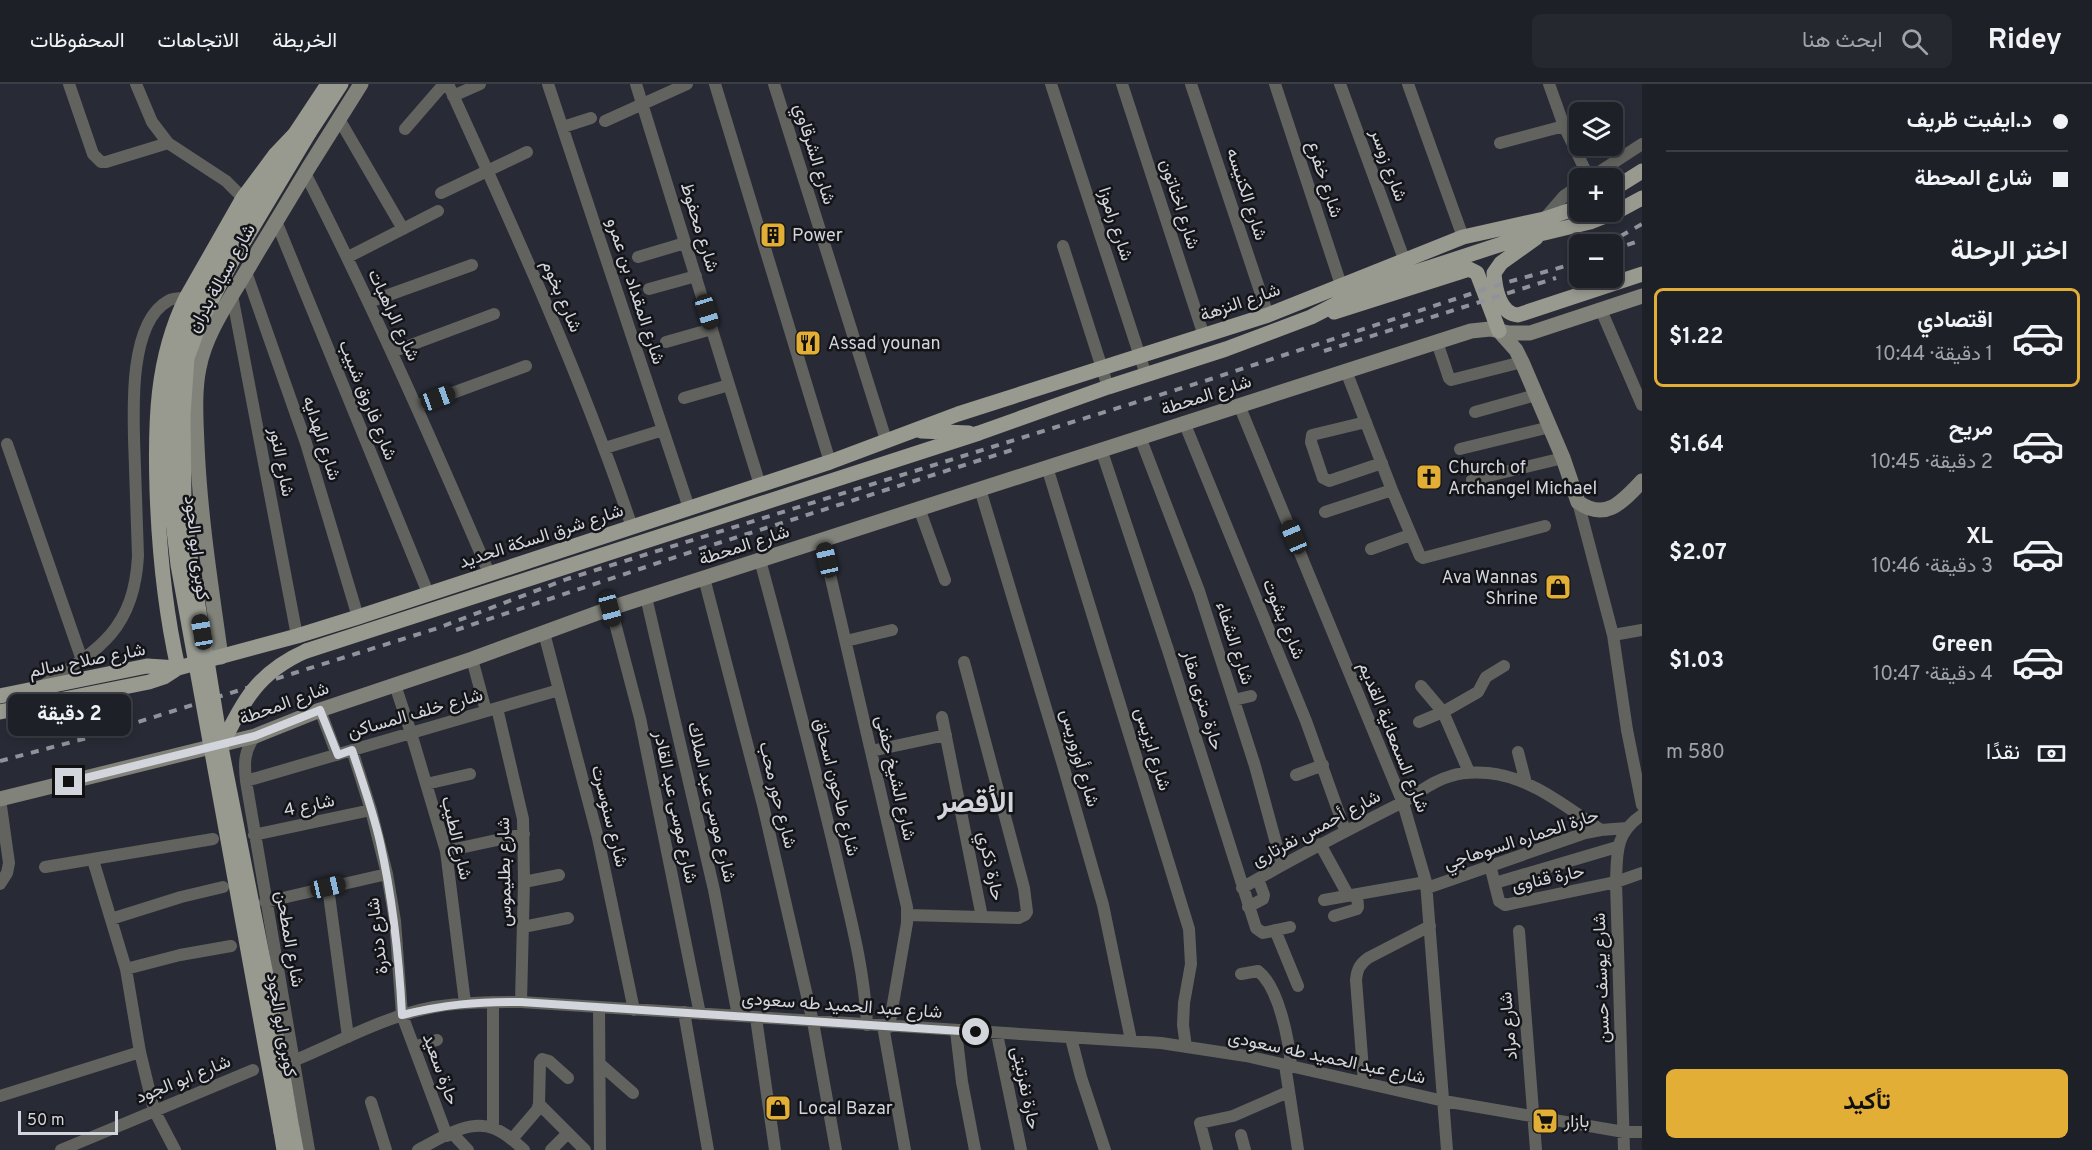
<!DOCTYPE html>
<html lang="ar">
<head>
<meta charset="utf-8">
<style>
  body { margin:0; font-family:Overpass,Vazirmatn,sans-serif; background:#262830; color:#f1f3f6; direction:rtl; height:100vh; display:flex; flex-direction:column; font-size:22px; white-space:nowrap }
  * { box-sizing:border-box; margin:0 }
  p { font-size:20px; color:#a1a3a8 }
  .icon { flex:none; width:33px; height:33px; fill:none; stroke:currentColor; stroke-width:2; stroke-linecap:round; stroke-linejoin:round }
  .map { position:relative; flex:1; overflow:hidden; direction:ltr }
  .panel { display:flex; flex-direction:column; background:#1e2028; width:450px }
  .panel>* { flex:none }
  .hud { display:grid; align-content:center; height:132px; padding:0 24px; background:#1e2028 }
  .tools { position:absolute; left:1569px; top:18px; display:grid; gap:12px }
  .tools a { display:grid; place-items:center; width:54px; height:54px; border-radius:9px; background:#1e2028; box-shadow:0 3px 9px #0003,0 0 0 2px #3c3e45; font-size:30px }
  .scale { position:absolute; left:18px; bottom:15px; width:100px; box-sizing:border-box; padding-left:6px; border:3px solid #d3d5dc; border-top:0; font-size:16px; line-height:21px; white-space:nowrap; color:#d3d5dc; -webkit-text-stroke:4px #131418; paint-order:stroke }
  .end { position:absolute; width:27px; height:27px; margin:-14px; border:8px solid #d3d5dc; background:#111; box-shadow:0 0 0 3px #111 }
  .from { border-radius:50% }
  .bubble { position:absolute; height:42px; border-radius:9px; background:#1e2028; box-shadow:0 3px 9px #0003,0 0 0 2px #3c3e45; font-size:20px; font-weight:700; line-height:42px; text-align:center; direction:rtl }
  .car { position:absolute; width:18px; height:36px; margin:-18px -9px; border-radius:8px; box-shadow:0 0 4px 2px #0007; background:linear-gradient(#222 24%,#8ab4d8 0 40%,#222 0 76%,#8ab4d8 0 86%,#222 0) }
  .hud b { display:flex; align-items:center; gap:21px; height:57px; font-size:22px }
  .hud b+b { border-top:2px solid #3c3e45 }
  .hud i { width:15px; height:15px; background:#f1f3f6 }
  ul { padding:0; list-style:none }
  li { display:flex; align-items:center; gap:18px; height:99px; margin:0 12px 9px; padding:0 12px; border:3px solid transparent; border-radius:9px }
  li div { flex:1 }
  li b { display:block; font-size:22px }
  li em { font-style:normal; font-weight:700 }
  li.on { border-color:#e3ae35 }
  li>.icon { width:54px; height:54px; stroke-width:1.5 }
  h2 { padding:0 24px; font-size:27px; line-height:72px }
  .pay { display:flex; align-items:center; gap:15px; height:66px; padding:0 24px; font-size:22px }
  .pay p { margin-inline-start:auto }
  .primary-button { display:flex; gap:12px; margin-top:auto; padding:12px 24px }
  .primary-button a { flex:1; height:69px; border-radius:9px; background:#e3ae35; color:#111; font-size:24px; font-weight:700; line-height:69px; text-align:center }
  header { display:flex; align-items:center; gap:36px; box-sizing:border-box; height:84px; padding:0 30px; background:#1e2028; border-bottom:2px solid #3c3e45 }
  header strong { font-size:28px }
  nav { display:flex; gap:33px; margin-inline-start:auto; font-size:21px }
  .search { width:420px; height:54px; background:#262830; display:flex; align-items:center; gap:15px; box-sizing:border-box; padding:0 21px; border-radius:9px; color:#a1a3a8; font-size:22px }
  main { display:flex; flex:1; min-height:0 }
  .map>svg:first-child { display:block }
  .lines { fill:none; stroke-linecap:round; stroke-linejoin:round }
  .street { stroke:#62635e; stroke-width:12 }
  .secondary { stroke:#81827a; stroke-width:15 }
  .primary { stroke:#98998f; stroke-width:15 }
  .rail { stroke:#90939b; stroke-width:4; stroke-dasharray:8 8; stroke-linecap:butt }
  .primary-bridge { stroke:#98998f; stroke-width:15 }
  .route { stroke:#d3d5dc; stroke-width:8 }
  .labels { text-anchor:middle; stroke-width:5; stroke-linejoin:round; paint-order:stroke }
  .street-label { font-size:18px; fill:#d3d5dc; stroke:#131418 }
  .poi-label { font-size:18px; fill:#d3d5dc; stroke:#131418; text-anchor:start }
  .town-label { font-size:30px; font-weight:bold; fill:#d3d5dc; stroke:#131418 }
</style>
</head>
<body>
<header>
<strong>Ridey</strong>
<div class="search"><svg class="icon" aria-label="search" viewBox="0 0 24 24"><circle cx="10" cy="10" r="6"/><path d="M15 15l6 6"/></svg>ابحث هنا</div>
<nav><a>الخريطة</a><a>الاتجاهات</a><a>المحفوظات</a></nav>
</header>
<main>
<section class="panel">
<div class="hud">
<b><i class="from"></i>د.ايفيت ظريف</b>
<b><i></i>شارع المحطة</b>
</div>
<h2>اختر الرحلة</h2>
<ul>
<li class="on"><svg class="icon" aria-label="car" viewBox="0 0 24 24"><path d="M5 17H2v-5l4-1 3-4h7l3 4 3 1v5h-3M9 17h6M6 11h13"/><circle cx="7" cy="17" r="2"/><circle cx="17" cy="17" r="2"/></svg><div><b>اقتصادي</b><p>1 دقيقة · 10:44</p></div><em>$1.22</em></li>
<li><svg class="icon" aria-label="car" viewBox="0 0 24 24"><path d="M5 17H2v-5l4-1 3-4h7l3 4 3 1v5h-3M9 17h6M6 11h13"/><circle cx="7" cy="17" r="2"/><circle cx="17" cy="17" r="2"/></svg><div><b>مريح</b><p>2 دقيقة · 10:45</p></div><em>$1.64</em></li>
<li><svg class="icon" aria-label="car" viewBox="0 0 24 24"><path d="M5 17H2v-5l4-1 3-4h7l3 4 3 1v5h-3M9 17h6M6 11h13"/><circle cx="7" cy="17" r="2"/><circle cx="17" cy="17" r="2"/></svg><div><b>XL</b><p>3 دقيقة · 10:46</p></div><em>$2.07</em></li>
<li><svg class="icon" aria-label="car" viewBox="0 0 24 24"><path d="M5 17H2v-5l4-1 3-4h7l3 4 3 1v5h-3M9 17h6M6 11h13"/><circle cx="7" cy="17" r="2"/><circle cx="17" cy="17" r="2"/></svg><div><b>Green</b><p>4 دقيقة · 10:47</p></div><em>$1.03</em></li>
</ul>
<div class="pay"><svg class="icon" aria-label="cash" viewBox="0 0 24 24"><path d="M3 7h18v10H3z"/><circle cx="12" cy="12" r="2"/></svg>نقدًا<p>580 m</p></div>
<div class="primary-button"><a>تأكيد</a></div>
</section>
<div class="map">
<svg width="1642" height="1066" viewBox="0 0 1642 1066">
  <rect width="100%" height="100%" fill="#282b35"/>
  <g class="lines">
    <path class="street" d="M69,0L93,70L101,78H106L168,59
      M136,0L152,38L168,59L226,97L243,114
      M448,0C514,145 581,291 632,443
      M548,0L689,424
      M636,0L760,401
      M715,0L830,378
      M774,0L886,356
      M1051,0L1146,291
      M1122,0L1204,252
      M1191,0L1268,231
      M1275,0L1341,201
      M1340,0L1404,175
      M1408,0L1463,153
      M1549,0L1564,42L1589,94
      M453,12L480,0
      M339,35L403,145
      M605,37L687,0
      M563,43L591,34
      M405,45L444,0
      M1500,59L1564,42
      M305,89C372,220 431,354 489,489
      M1590,94L1642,60
      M441,109L527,68
      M1544,135L1564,112L1580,101
      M276,137L428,509
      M1063,162L1108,303
      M348,173L438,127
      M638,173L685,159
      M246,188L306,359L358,533
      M649,205L696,192
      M232,211L297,552
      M369,218L472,181
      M1601,226L1642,321
      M666,258L712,245
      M1437,258L1449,294L1451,296L1522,278
      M392,268L494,230
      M1346,287L1392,406L1420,472L1423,474L1545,442
      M684,314L729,301
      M1239,321L1403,719L1426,798L1447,1066
      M417,322L526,282
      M1475,328L1536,311
      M1184,338L1306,637L1345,746
      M1366,338L1312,351L1311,358L1323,394L1329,397L1382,379
      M1140,353L1199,507L1255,682L1282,781
      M7,360L82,576
      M605,364L663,346
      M1101,365L1168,566L1256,844L1263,849L1290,843
      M1460,365L1550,343
      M1047,383L1189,845L1191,880L1184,919L1183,941L1186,963
      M1472,396L1563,374
      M980,405L1063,681L1103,821L1131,956
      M1578,418L1613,551L1627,646L1642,721
      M919,424L945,496
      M1325,428L1392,406
      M822,456L907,823V839L889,943
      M1371,465L1410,451
      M760,476C787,576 813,675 837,776C850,833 864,882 867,941
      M704,494L763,721L813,938L836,1066
      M646,513L714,806L738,932
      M611,524L640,634L700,930
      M544,549L598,754L634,926
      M1613,551L1642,546
      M846,557L892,546
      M472,575L486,627
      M395,601L411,649L446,767L465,919
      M42,602C99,566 134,546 138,472C137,443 136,413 135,384C134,342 125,241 168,217C172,214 180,214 186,214
      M1421,602L1443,628L1469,688
      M1234,616L1251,612
      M497,624L523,735L524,798L521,918
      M320,626L337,671
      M942,633L982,833
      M1419,638L1443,628L1478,608L1486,593L1504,582
      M255,652C244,667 244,679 246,697L309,1066
      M352,666L371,726L387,790L395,837L402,931L447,1052
      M871,667L946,651
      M1518,668L1526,699
      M1296,691L1323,681
      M246,697L559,606
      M426,700L470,690
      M254,751L371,726
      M1320,760L1348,811
      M446,767L524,750
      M93,776L126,885L140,968L154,1026L175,1066
      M1490,781L1499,817L1505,821L1616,798L1642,789
      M45,783L213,755
      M524,798L559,791
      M1495,799L1617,763
      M0,800L7,789L9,779L0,715
      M328,803L348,953
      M1242,804C1293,774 1346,747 1399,720C1417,711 1431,697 1451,692C1463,688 1475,688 1488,689C1531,693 1566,723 1601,746
      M1427,804L1585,749L1601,746L1627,744
      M1324,816L1426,798
      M265,818L387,790
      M1248,823L1263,815L1264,811L1258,795
      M908,831L1019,834L1025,831L1027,828L1024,804L964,578
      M1334,832L1357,825L1358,823L1357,810
      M111,835L181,813L223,803
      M523,843L568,834
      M1275,846L1298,902
      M1519,847L1536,1066
      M126,885L180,871L231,862
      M1241,890L1258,887C1279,903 1289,957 1291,982
      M493,918V1044
      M599,923L600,1066
      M684,928L708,1066
      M756,934L775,1066
      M883,942L905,1066
      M956,947L962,998L975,1066
      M997,950L1021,1066
      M1071,954L1081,993L1105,1066
      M414,963L437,956
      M293,977C339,958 385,932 434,923C463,918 492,918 521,918L1161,959L1246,972L1444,1017L1624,1048H1642
      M600,980L633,1009
      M1285,981L1298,1066
      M1364,999L1356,896C1357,885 1360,880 1368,874L1430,842
      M0,1012L140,968
      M371,1018L386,1066
      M539,1020L585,1066
      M452,1049L468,1066
      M1241,1051L1245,1066
      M512,1055L537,1026L539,1020L540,978L542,975L549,977L568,994
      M61,1066L253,986
      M418,1066C439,1055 468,1035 493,1044C505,1048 515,1058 524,1066
      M551,1066L568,1049
      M1207,1066L1200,1039L1233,1032L1288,1008
      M1624,1066L1616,798C1617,769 1615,749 1642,731"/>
    <path class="secondary" d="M1499,247L1516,266L1522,278L1563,374L1578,418C1606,438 1623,417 1642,397
      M221,573C211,502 200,432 197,361C196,336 194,308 199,284C206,248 229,217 247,186C284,123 322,61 361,0
      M0,715L255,652L320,626L472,575L611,524L1471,247L1490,245L1509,249H1530L1642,212"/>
    <path class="primary" d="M309,49L341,0
      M1612,106L1642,87
      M1536,154L1501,179L1494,189C1495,205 1500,230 1518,231L1642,190
      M1334,228L1469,185L1477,189L1499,247
      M921,347L969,349
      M306,567L979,349L1108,303L1226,265L1311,233L1348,214L1410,190L1511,157L1590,138L1618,127L1642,114
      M178,584C165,526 159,466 157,406C155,339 156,275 186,214L243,114L275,71L295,50L328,0
      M0,612L147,582L178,584
      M0,628L149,598L164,593L178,584L297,552L358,533L830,378L958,330L1268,231L1463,153L1544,135L1580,123
      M292,1045L296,1066
      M281,1048L284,1066"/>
    <path class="rail" d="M1607,160L1642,140
      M1612,166L1642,156
      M1324,267L1556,194
      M456,546L706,463L1015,365
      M0,677L87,654L438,544L567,495L1211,295L1501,200L1573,180L1580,176"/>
    <path class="primary-bridge" d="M221,663C242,618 258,588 306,567
      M292,1045L266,891L221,663L188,460L184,420L183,331L187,274L201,236L231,179L309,49
      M281,1048L178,481L171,420L170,331L171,301L176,272L183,247L220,173L284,66L295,50"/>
  </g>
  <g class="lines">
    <path class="route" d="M69,698L255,652L320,626L338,671L352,666C362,697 373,727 380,758C393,816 399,873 402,931C446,920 476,918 521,918L976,948"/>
  </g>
  <defs>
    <g id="building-square" transform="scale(1.35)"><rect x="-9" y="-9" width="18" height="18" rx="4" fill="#e3ae35" stroke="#131418"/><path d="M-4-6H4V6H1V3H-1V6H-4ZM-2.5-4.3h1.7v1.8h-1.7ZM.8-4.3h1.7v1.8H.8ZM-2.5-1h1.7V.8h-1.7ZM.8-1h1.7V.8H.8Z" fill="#111"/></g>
    <g id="restaurant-square" transform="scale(1.35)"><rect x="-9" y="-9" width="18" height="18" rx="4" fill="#e3ae35" stroke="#131418"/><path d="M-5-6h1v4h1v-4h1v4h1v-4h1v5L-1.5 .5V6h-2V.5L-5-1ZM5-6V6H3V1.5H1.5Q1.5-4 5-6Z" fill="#111"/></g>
    <g id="church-square" transform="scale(1.35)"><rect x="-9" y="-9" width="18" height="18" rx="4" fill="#e3ae35" stroke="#131418"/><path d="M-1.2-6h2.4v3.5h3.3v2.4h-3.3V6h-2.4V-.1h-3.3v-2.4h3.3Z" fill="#111"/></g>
    <g id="shop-square" transform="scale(1.35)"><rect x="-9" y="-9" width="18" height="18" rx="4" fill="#e3ae35" stroke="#131418"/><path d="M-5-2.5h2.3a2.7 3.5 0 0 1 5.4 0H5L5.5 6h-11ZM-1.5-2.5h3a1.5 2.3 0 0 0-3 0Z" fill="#111"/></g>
    <g id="supermarket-square" transform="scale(1.35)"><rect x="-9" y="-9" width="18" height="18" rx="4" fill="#e3ae35" stroke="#131418"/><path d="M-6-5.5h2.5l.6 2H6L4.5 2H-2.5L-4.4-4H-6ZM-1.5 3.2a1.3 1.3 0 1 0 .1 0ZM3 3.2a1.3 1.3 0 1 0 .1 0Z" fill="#111"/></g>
  </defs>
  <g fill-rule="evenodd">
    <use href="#building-square" x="773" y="151"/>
    <use href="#restaurant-square" x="808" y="259"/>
    <use href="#church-square" x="1429" y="393"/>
    <use href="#shop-square" x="1558" y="503"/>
    <use href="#shop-square" x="778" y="1024"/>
    <use href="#supermarket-square" x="1545" y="1037"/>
  </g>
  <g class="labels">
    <g class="street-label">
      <text transform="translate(815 70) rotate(73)" y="6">شارع الشرقاوي</text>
      <text transform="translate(1389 81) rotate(70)" y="6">شارع زوسر</text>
      <text transform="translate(1325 95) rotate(72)" y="6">شارع خفرع</text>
      <text transform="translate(1247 110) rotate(72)" y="6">شارع الكنيسه</text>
      <text transform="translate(1180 120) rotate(72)" y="6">شارع اخناتون</text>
      <text transform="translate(1116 140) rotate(72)" y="6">شارع راموزا</text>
      <text transform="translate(700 143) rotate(73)" y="6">شارع محفوظ</text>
      <text transform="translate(221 194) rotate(-61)" y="6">شارع سيالة بدران</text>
      <text transform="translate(636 207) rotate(72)" y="6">شارع المقداد بن عمرو</text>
      <text transform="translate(562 212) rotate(67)" y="6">شارع بخوم</text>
      <text transform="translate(1240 218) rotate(-19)" y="6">شارع النزهة</text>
      <text transform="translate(394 231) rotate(65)" y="6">شارع الراهبات</text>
      <text transform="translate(1206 311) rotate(-18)" y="6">شارع المحطة</text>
      <text transform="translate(368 316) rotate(68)" y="6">شارع فاروق شبيب</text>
      <text transform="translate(322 354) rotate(72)" y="6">شارع الهدايه</text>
      <text transform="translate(282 378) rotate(79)" y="6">شارع النور</text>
      <text transform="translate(541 452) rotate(-18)" y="6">شارع شرق السكة الحديد</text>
      <text transform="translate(744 461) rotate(-18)" y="6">شارع المحطة</text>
      <text transform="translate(197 464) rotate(83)" y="6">كوبرى ابو الجود</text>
      <text transform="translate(1284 535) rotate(68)" y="6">شارع بشوت</text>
      <text transform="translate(1235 559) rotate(72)" y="6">شارع الشفاء</text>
      <text transform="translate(87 576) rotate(-11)" y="6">شارع صلاح سالم</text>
      <text transform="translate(1203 616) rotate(73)" y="6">حارة مترى مقار</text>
      <text transform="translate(284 619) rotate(-20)" y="6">شارع المحطة</text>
      <text transform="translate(415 629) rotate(-16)" y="6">شارع خلف المساكن</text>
      <text transform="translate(1394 653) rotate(68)" y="6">شارع السمعانية القديم</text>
      <text transform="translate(1153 665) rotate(73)" y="6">شارع ايزيس</text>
      <text transform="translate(1080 674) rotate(74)" y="6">شارع أوزوريس</text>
      <text transform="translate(896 694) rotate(77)" y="6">شارع الشيخ حفنى</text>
      <text transform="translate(837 703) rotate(76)" y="6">شارع طاحون اسحاق</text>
      <text transform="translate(778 711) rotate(76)" y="6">شارع حور محب</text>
      <text transform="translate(712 718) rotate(77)" y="6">شارع موسى عبد الملاك</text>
      <text transform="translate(309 721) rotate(-12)" y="6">شارع 4</text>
      <text transform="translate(676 723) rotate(78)" y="6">شارع موسى عبد القادر</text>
      <text transform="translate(610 732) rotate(76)" y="6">شارع سنوسرت</text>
      <text transform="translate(1316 744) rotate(-28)" y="6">شارع أحمس نفرتارى</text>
      <text transform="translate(457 754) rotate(77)" y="6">شارع الطيب</text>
      <text transform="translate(1521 755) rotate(-18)" y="6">حارة الحماره السوهاجي</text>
      <text transform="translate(991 782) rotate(78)" y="6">حارة ذكري</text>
      <text transform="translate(504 788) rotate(-91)" y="6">شارع بطليموس</text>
      <text transform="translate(1548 794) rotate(-12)" y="6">حارة قناوى</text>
      <text transform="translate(377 852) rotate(-97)" y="6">شارع دندرة</text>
      <text transform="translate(290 855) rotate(80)" y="6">شارع المطحن</text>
      <text transform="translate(1601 894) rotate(-92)" y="6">شارع يوسف حسن</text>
      <text transform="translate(842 921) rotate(4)" y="6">شارع عبد الحميد طه سعودى</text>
      <text transform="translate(282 941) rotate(80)" y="6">كوبرى ابو الجود</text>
      <text transform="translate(1508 942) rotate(-95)" y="6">شارع مراد</text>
      <text transform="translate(1327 973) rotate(12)" y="6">شارع عبد الحميد طه سعودى</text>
      <text transform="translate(441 985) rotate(70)" y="6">حارة سعيد</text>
      <text transform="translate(183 995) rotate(-22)" y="6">شارع ابو الجود</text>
      <text transform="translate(1026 1004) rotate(78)" y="6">حارة نفرتيتى</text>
    </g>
    <g class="poi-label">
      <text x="792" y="157">Power</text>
      <text x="828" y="265">Assad younan</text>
      <text x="1448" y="389">Church of<tspan x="1448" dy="21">Archangel Michael</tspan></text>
      <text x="1538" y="499" text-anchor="end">Ava Wannas<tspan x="1538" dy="21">Shrine</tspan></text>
      <text x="798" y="1030">Local Bazar</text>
      <text x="1564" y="1043">بازار</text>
    </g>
    <g class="town-label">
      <text x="976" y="728">الأقصر</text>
    </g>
  </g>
</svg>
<div class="tools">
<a><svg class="icon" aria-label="layers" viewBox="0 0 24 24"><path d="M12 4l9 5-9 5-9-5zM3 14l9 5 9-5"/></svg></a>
<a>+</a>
<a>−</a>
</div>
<div class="scale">50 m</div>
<i class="end from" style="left:976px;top:948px"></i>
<i class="end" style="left:69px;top:698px"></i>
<div class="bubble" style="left:8px;top:610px;width:123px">2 دقيقة</div>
<i class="car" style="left:707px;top:228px;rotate:163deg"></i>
<i class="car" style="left:438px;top:314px;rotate:70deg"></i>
<i class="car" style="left:1294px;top:453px;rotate:337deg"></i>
<i class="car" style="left:827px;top:476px;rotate:347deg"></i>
<i class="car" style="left:610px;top:525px;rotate:165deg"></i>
<i class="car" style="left:202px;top:548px;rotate:350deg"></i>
<i class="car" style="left:328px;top:803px;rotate:77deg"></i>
</div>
</main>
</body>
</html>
